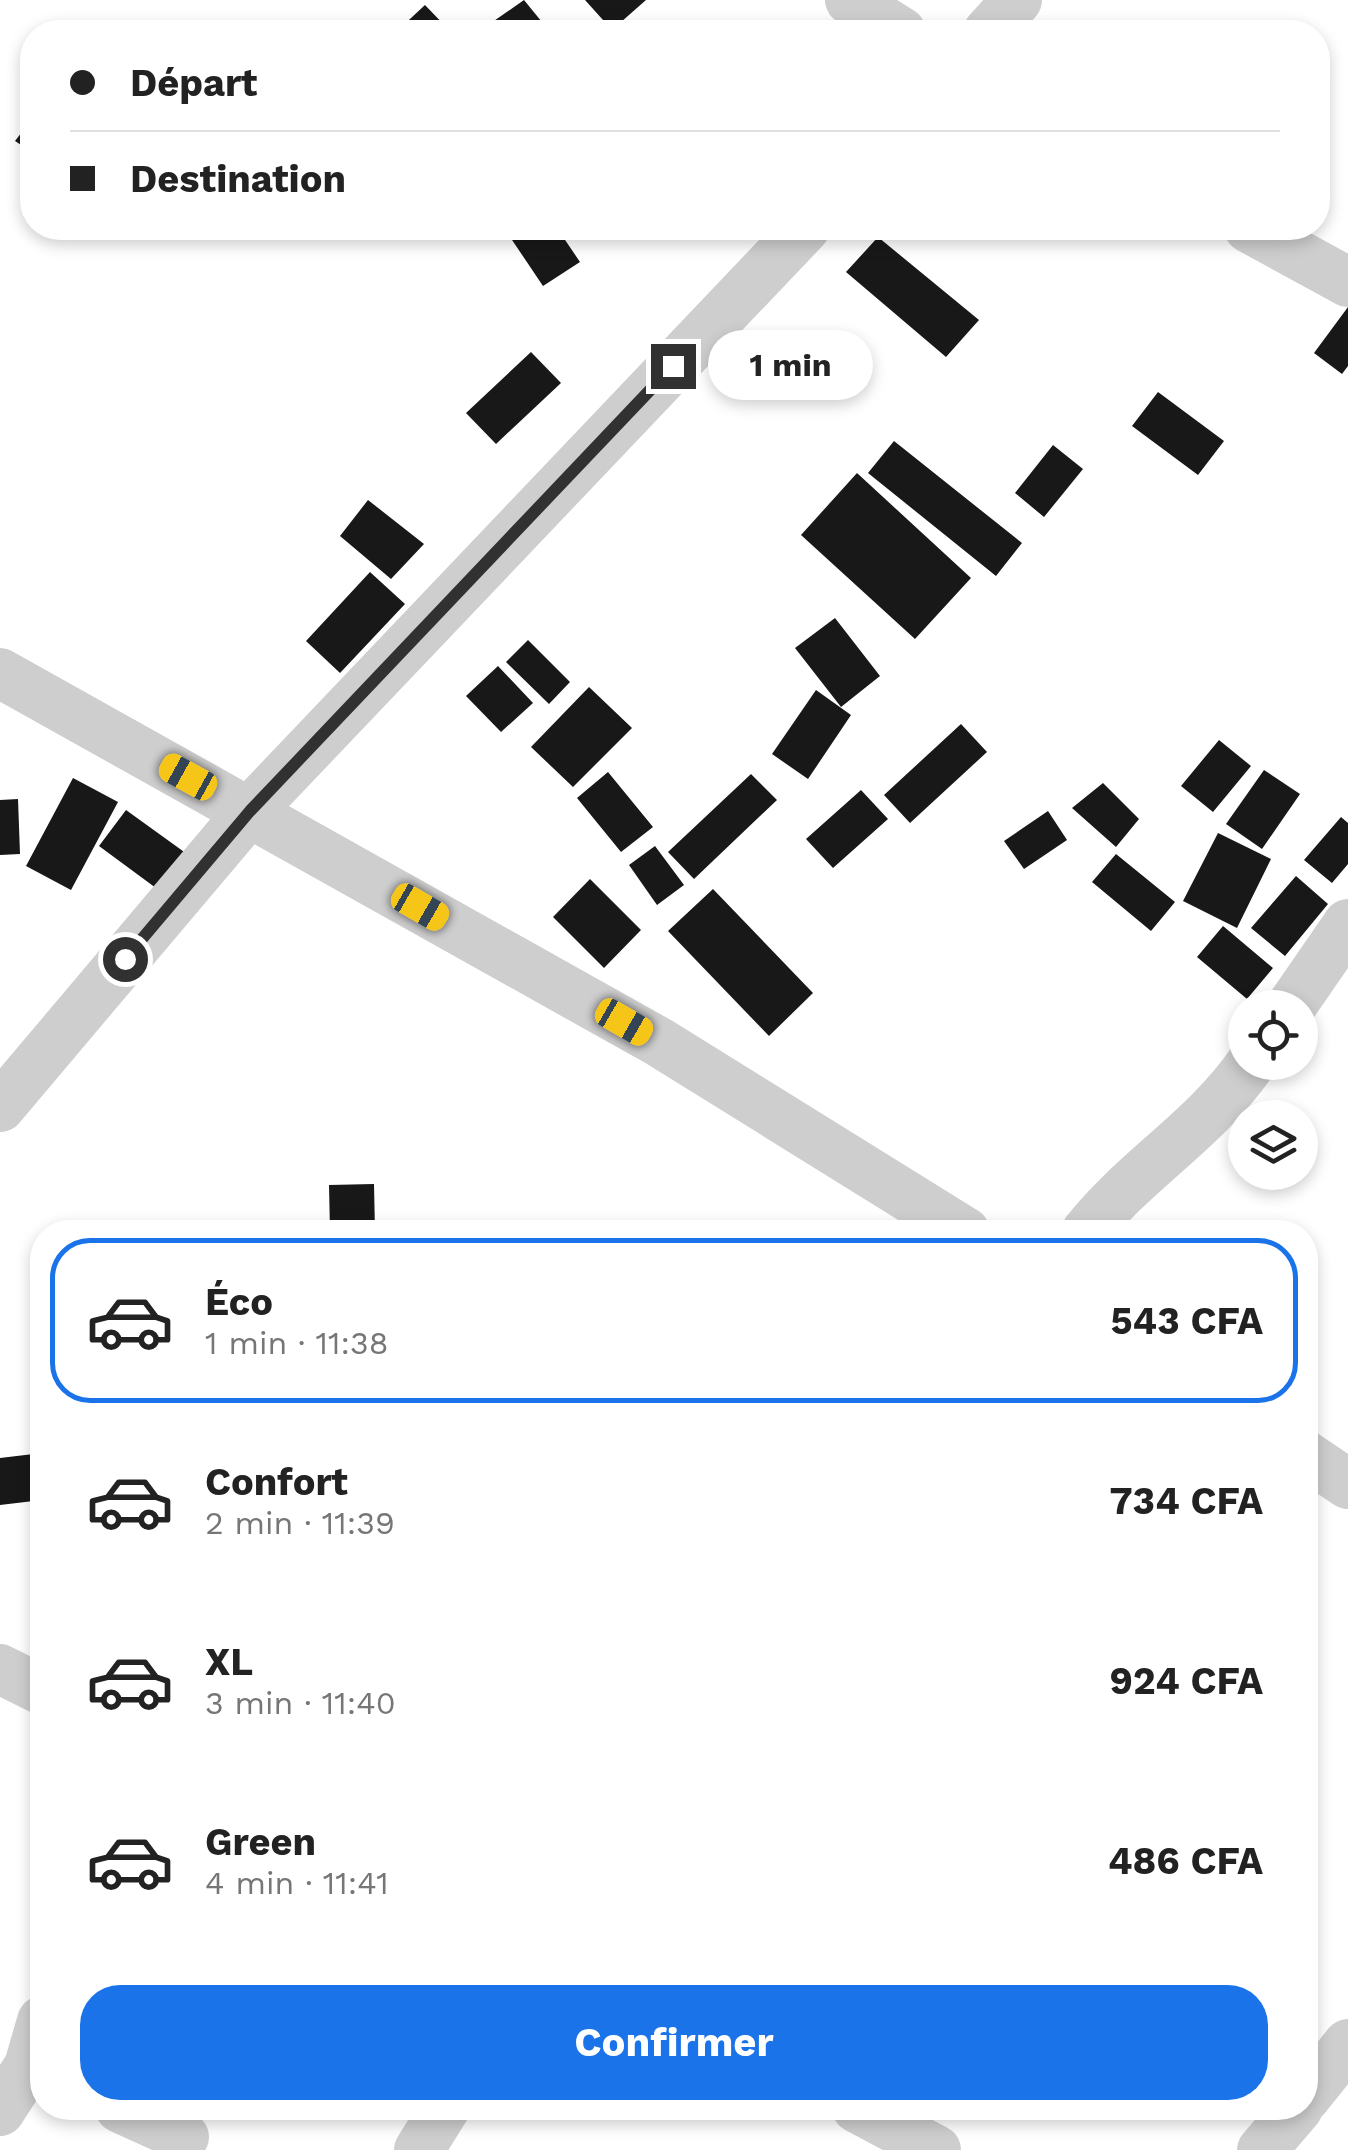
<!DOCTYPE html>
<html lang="fr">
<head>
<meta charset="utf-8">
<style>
  body { margin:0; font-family:"Work Sans",sans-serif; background:#f2f2f2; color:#222; height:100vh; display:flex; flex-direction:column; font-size:38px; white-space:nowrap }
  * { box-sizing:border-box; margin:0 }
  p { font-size:32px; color:#767676 }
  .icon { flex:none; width:55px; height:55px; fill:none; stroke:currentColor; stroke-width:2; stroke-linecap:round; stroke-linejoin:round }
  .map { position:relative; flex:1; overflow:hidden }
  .panel { position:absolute; left:30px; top:1220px; width:1288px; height:900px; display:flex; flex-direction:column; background:#fff; border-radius:40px; box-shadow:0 5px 15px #0003 }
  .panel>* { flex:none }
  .banner { position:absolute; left:20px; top:20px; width:1310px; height:220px; border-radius:40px; box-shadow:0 5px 15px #0003; display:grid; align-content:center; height:220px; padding:0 50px; background:#fff }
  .buttons { position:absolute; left:1228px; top:990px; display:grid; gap:20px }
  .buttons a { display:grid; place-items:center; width:90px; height:90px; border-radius:50%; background:#fff; box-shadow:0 5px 15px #0003; font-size:50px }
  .end { position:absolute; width:45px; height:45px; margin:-22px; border:12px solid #313131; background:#fff; box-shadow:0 0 0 5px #fff }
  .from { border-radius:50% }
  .bubble { position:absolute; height:70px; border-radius:35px; background:#fff; box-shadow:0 5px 15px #0003; font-size:32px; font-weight:700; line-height:70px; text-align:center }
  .car { position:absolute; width:30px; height:60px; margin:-30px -15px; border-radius:12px; box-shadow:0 0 8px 2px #0007; background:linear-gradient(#f5c518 24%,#345 0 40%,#f5c518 0 76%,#345 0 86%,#f5c518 0) }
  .banner b { display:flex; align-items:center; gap:35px; height:95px; font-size:38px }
  .banner b+b { border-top:2px solid #e0e0e0 }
  .banner i { width:25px; height:25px; background:#222 }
  ul { padding:18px 0 0; list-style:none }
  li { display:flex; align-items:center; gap:30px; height:165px; margin:0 20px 15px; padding:0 30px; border:5px solid transparent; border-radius:40px }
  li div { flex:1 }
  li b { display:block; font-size:38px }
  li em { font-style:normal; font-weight:700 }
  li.selected { border-color:#1a73e8 }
  li>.icon { width:90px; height:90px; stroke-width:1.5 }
  .cta { display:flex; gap:20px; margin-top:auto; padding:20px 50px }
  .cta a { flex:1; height:115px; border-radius:40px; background:#1a73e8; color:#fff; font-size:40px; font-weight:700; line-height:115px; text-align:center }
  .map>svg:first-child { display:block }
  .building { fill:#181818 }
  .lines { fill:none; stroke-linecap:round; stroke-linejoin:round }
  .minor { stroke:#cecece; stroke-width:50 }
  .route { stroke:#313131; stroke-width:12 }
</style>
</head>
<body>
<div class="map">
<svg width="1348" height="2150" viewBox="0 0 1348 2150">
  <rect width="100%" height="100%" fill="#fff"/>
  <path class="building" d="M524,0L546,27L538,32H478Z
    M585,0H646L612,30Z
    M425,5L449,30L445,32H396Z
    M837,18L859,32H828Z
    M32,119V152L15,141Z
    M504,228H557L580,262L543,286Z
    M878,237L979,320L946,357L846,272Z
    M1348,307V366L1342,374L1314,353Z
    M531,352L561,383L496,444L466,413Z
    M1158,392L1224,441L1198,475L1132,426Z
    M894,441L1022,543L996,576L868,473Z
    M1053,445L1083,469L1044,517L1015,493Z
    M857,473L971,578L915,639L801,535Z
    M368,500L424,544L391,579L340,536Z
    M370,572L405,604L340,673L306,641Z
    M835,618L880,676L841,707L795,648Z
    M528,640L570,682L549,704L506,662Z
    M498,666L533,703L501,732L466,696Z
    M589,687L632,728L573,787L531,747Z
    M816,690L851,715L808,779L772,754Z
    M961,724L987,752L910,823L884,795Z
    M1219,740L1251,766L1213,812L1181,786Z
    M1264,770L1300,794L1262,849L1226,824Z
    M608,772L653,827L621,852L577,798Z
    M751,774L777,800L694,879L668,852Z
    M73,778L118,802L71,890L26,866Z
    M1103,783L1139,819L1116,847L1072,808Z
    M861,790L888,819L833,868L806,839Z
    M18,799L20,854L0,855V800Z
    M126,810L187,854L160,891L99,846Z
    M1048,811L1067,840L1024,869L1004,841Z
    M1341,817L1348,823V864L1332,883L1304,860Z
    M1218,833L1271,859L1237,928L1183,901Z
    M655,846L684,885L657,905L629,865Z
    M1116,854L1175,902L1151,931L1092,882Z
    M1296,876L1328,904L1285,956L1251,928Z
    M590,879L641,930L604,968L553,917Z
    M713,889L813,993L769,1036L668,931Z
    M1223,926L1273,968L1247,999L1197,957Z
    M374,1184L375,1232H330L329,1185Z
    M42,1453V1500L0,1505V1458Z"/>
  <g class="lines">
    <path class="minor" d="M850,0L901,32
      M988,32L1017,0
      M1249,228L1348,282
      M0,673L659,1042L965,1232
      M1290,1008L1348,924
      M0,1107L250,811L805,228
      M1086,1232C1137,1168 1204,1131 1252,1062
      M1305,1455L1348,1484
      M0,1669L42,1690
      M1305,2098L1348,2044
      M120,2108L184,2137
      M857,2108L936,2150
      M0,2111L29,2066L42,2021
      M419,2150L445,2108
      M1262,2150L1298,2108"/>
  </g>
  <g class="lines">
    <path class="route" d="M125,959L250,811L673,366"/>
  </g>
</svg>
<div class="buttons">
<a><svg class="icon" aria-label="locate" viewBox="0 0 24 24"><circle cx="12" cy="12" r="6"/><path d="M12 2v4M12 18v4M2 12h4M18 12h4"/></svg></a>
<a><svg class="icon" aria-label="layers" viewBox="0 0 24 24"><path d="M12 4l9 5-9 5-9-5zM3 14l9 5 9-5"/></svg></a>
</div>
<i class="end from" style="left:125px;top:959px"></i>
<i class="end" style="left:673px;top:366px"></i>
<div class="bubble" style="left:708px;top:330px;width:165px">1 min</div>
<i class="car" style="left:188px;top:777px;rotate:299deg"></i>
<i class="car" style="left:420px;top:907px;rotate:120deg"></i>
<i class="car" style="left:624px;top:1022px;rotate:120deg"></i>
<div class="banner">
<b><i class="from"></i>Départ</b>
<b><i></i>Destination</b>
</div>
<section class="panel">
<ul>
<li class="selected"><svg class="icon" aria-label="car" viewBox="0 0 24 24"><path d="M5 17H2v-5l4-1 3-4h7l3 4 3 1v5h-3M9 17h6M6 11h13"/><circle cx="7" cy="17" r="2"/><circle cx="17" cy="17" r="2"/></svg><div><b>Éco</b><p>1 min · 11:38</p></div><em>543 CFA</em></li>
<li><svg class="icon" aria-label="car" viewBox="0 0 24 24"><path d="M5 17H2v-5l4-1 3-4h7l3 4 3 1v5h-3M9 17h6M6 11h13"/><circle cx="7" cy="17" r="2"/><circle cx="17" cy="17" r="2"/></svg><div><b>Confort</b><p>2 min · 11:39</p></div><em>734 CFA</em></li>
<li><svg class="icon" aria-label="car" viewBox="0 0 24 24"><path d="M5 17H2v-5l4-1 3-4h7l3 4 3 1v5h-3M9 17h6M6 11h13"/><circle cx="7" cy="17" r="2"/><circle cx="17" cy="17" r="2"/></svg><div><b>XL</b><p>3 min · 11:40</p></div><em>924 CFA</em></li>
<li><svg class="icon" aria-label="car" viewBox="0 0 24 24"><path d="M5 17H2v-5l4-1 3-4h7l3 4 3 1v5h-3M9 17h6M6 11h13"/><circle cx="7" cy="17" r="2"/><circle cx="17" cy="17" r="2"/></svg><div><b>Green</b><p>4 min · 11:41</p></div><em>486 CFA</em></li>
</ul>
<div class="cta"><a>Confirmer</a></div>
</section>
</div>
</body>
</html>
